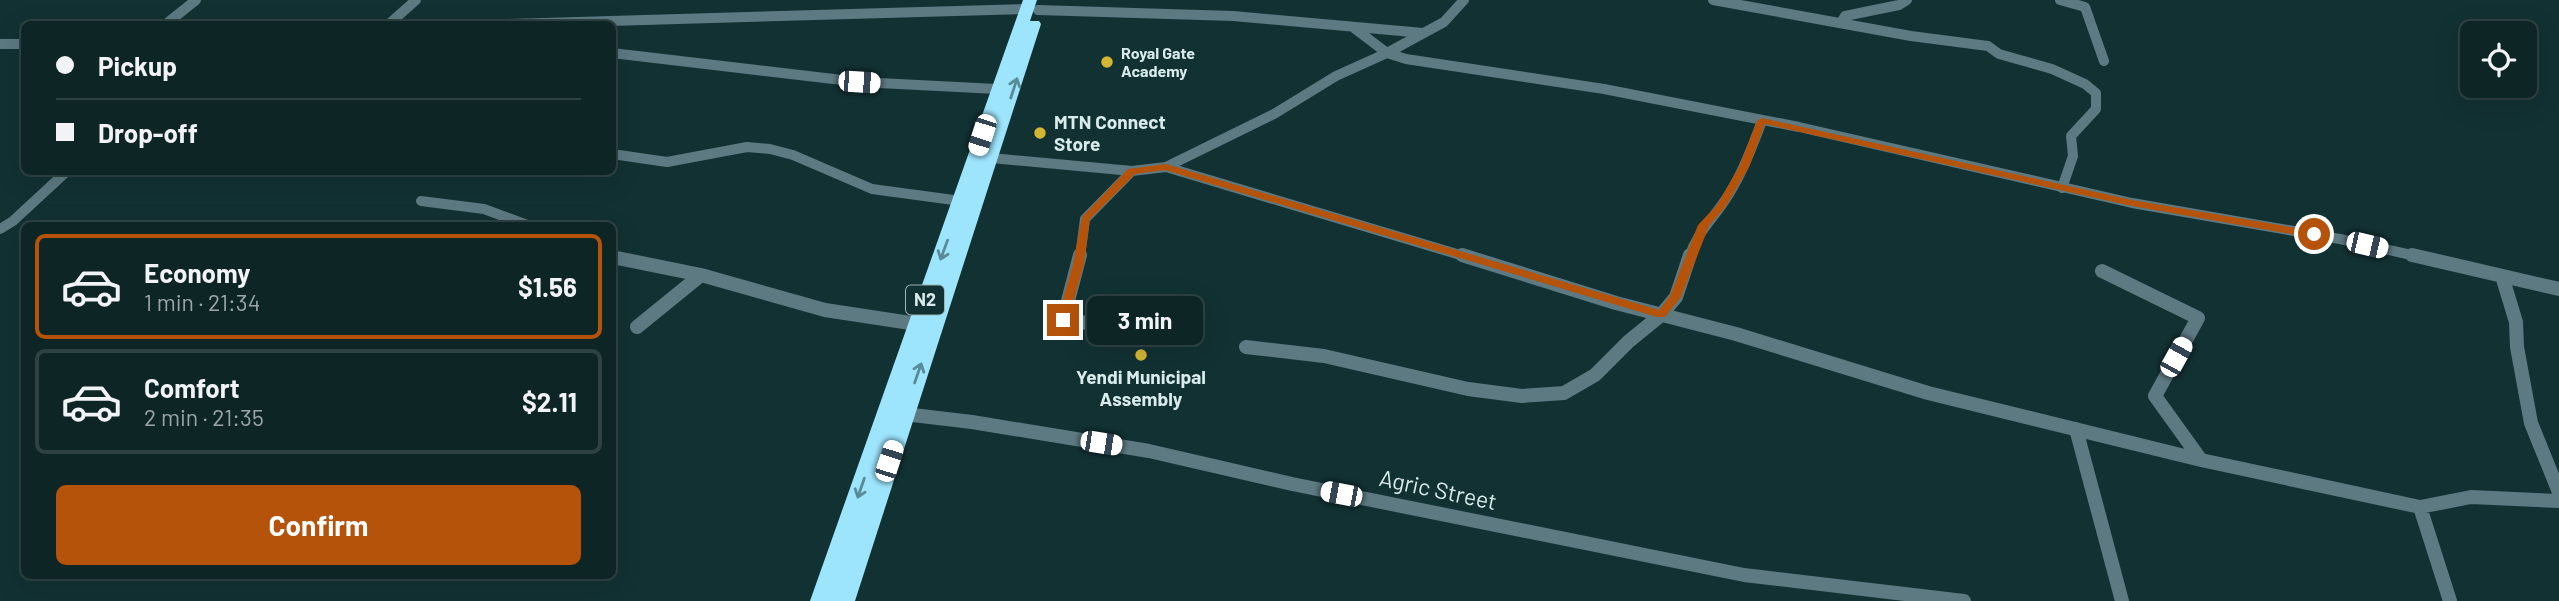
<!DOCTYPE html>
<html lang="en">
<head>
<meta charset="utf-8">
<style>
  body { margin:0; font-family:Barlow,sans-serif; background:#1c3132; color:#f1f3f6; height:100vh; display:flex; flex-direction:column; font-size:26px; white-space:nowrap }
  * { box-sizing:border-box; margin:0 }
  p { font-size:23px; color:#9ba5a7 }
  .icon { flex:none; width:38px; height:38px; fill:none; stroke:currentColor; stroke-width:2; stroke-linecap:round; stroke-linejoin:round }
  .map { position:relative; flex:1; overflow:hidden }
  .panel { position:absolute; left:21px; top:222px; width:595px; height:357px; display:flex; flex-direction:column; background:#0e2526; border-radius:10px; box-shadow:0 7px 28px #0002,0 0 0 2px #2e4243 }
  .panel>* { flex:none }
  .guide { position:absolute; left:21px; top:21px; width:595px; height:154px; border-radius:10px; box-shadow:0 7px 28px #0002,0 0 0 2px #2e4243; display:grid; align-content:center; height:154px; padding:0 35px; background:#0e2526 }
  .buttons { position:absolute; left:2460px; top:21px; display:grid; gap:14px }
  .buttons a { display:grid; place-items:center; width:77px; height:77px; border-radius:10px; background:#0e2526; box-shadow:0 7px 28px #0002,0 0 0 2px #2e4243; font-size:35px }
  .end { position:absolute; width:32px; height:32px; margin:-16px; border:9px solid #b45309; background:#fff; box-shadow:0 0 0 4px #fff }
  .from { border-radius:50% }
  .bubble { position:absolute; height:49px; border-radius:10px; background:#0e2526; box-shadow:0 7px 28px #0002,0 0 0 2px #2e4243; font-size:23px; font-weight:700; line-height:49px; text-align:center }
  .car { position:absolute; width:21px; height:42px; margin:-21px -10px; border-radius:9px; box-shadow:0 0 5px 2px #0007; background:linear-gradient(#fff 24%,#345 0 40%,#fff 0 76%,#345 0 86%,#fff 0) }
  .guide b { display:flex; align-items:center; gap:24px; height:66px; font-size:26px }
  .guide b+b { border-top:2px solid #2e4243 }
  .guide i { width:18px; height:18px; background:#f1f3f6 }
  ul { padding:12px 0 0; list-style:none }
  li { display:flex; align-items:center; gap:21px; height:105px; margin:0 14px 10px; padding:0 21px; border:4px solid #2e4243; border-radius:10px }
  li div { flex:1 }
  li b { display:block; font-size:26px }
  li em { font-style:normal; font-weight:700 }
  li.selected { border-color:#b45309 }
  li>.icon { width:63px; height:63px; stroke-width:1.5 }
  .button { display:flex; gap:14px; margin-top:auto; padding:14px 35px }
  .button a { flex:1; height:80px; border-radius:10px; background:#b45309; color:#fff; font-size:28px; font-weight:700; line-height:80px; text-align:center }
  .map>svg:first-child { display:block }
  .lines { fill:none; stroke-linecap:round; stroke-linejoin:round }
  .minor-far1 { stroke:#5d7982; stroke-width:10 }
  .minor { stroke:#5d7982; stroke-width:14 }
  .highway { fill:#9de5fd; fill-rule:evenodd }
  .oneway { stroke:#588b98 }
  .route { fill:#b45309 }
  .poi-dot { fill:#d4b635; stroke:#123133; stroke-width:2.5 }
  .labels { text-anchor:middle; stroke-width:7; stroke-linejoin:round; paint-order:stroke }
  .far-poi-label { font-size:16px; font-weight:bold; fill:#d9ebeb; stroke:#123133; text-anchor:start }
  .shield { fill:#123133; stroke:#9db3b4; stroke-width:2 }
  .shield-label { font-size:18px; font-weight:bold; fill:#d9ebeb }
  .poi-label { font-size:19px; font-weight:bold; fill:#d9ebeb; stroke:#123133; text-anchor:start }
  .near-street-label { font-size:23px; fill:#d9ebeb; stroke:#123133 }
</style>
</head>
<body>
<div class="map">
<svg width="2559" height="601" viewBox="0 0 2559 601">
  <rect width="100%" height="100%" fill="#123133"/>
  <g class="lines">
    <path class="minor-far1" d="M1713,0L1911,36L1988,46L1999,54L2052,69L2085,84L2096,93V109L2071,136L2073,156L2062,188
      M2060,0L2085,7L2104,61
      M1038,10L1233,16L1423,33
      M1841,23L1845,16L1899,5L1907,0
      M166,24L196,0
      M389,24L416,0
      M505,24L1027,9
      M1354,28L1387,53L1406,59L1604,89L1799,127L2132,203L2340,239L2420,257
      M0,44H24
      M612,53L859,82L997,89
      M612,154L667,162L747,147L770,149L793,155L872,189L961,201
      M991,158L1132,171L1166,167L1274,114L1336,76L1387,53L1444,22L1464,0
      M1166,167L1467,257
      M421,201L484,209L530,226
      M0,229L13,221L66,172
      M1080,257L1085,219L1132,171
      M1689,257C1696,236 1708,224 1721,206C1740,180 1751,150 1762,121"/>
    <path class="minor" d="M1080,255L1063,320L1170,333
      M1462,255L1616,303L1736,334L1928,393L2201,460L2420,507L2471,497L2559,501
      M2412,255L2559,289
      M612,257L701,275L825,310L917,324
      M2102,271L2198,318L2155,396L2201,460
      M2502,276L2516,322L2517,347L2531,423L2559,492
      M637,327L701,275
      M1246,347L1324,356L1468,389L1522,396L1564,393L1595,375L1628,342L1661,315L1676,297L1690,255
      M904,414L972,422L1149,451L1292,484L1744,575L1964,601
      M2076,429L2122,601
      M2420,507L2450,601"/>
    <path class="highway" d="M1023,0H1037L1030,21H1039L1041,24L855,601H810Z"/>
  </g>
  <defs><path id="oneway-shaft" d="M-6 0H5M1.5-3L5.5 0L1.5 3" fill="none" stroke-width="1.6" stroke-linecap="round" stroke-linejoin="round" transform="scale(1.75)"/></defs>
  <g class="oneway">
    <use href="#oneway-shaft" transform="translate(1014 88) rotate(-72)"/>
    <use href="#oneway-shaft" transform="translate(944 250) rotate(110)"/>
    <use href="#oneway-shaft" transform="translate(918 373) rotate(-71)"/>
    <use href="#oneway-shaft" transform="translate(861 488) rotate(109)"/>
  </g>
  <path class="route" d="M1762,118L2132,200L2314,231L2319,234L2314,238L2132,206L1765,124L1749,167L1726,206L1709,226L1681,297L1665,317H1657L1165,170L1135,174L1090,219L1084,264L1068,320L1063,323L1057,320L1073,264L1082,217L1128,169L1166,164L1659,310L1670,296L1698,225L1717,205L1739,167L1757,121Z"/>
  <g class="poi-dot">
    <circle cx="1107" cy="62" r="7"/>
    <circle cx="1040" cy="133" r="7"/>
    <circle cx="1141" cy="355" r="7"/>
  </g>
  <g class="labels">
    <g class="far-poi-label">
      <text x="1121" y="59">Royal Gate<tspan x="1121" dy="18">Academy</tspan></text>
    </g>
    <rect class="shield" x="906" y="285.5" width="38" height="29" rx="5"/>
    <g class="shield-label">
      <text x="925" y="306">N2</text>
    </g>
    <g class="poi-label">
      <text x="1054" y="129">MTN Connect<tspan x="1054" dy="22">Store</tspan></text>
      <text x="1141" y="384" text-anchor="middle">Yendi Municipal<tspan x="1141" dy="22">Assembly</tspan></text>
    </g>
    <g class="near-street-label">
      <text transform="translate(1438 490) rotate(12)" y="8">Agric Street</text>
    </g>
  </g>
</svg>
<div class="buttons">
<a><svg class="icon" aria-label="locate" viewBox="0 0 24 24"><circle cx="12" cy="12" r="6"/><path d="M12 2v4M12 18v4M2 12h4M18 12h4"/></svg></a>
</div>
<i class="end from" style="left:2314px;top:234px"></i>
<i class="end" style="left:1063px;top:320px"></i>
<div class="bubble" style="left:1087px;top:296px;width:116px">3 min</div>
<i class="car" style="left:859px;top:82px;rotate:94deg"></i>
<i class="car" style="left:982px;top:135px;rotate:198deg"></i>
<i class="car" style="left:2367px;top:245px;rotate:103deg"></i>
<i class="car" style="left:2176px;top:357px;rotate:29deg"></i>
<i class="car" style="left:1101px;top:443px;rotate:99deg"></i>
<i class="car" style="left:889px;top:461px;rotate:18deg"></i>
<i class="car" style="left:1341px;top:494px;rotate:281deg"></i>
<div class="guide">
<b><i class="from"></i>Pickup</b>
<b><i></i>Drop-off</b>
</div>
<section class="panel">
<ul>
<li class="selected"><svg class="icon" aria-label="car" viewBox="0 0 24 24"><path d="M5 17H2v-5l4-1 3-4h7l3 4 3 1v5h-3M9 17h6M6 11h13"/><circle cx="7" cy="17" r="2"/><circle cx="17" cy="17" r="2"/></svg><div><b>Economy</b><p>1 min · 21:34</p></div><em>$1.56</em></li>
<li><svg class="icon" aria-label="car" viewBox="0 0 24 24"><path d="M5 17H2v-5l4-1 3-4h7l3 4 3 1v5h-3M9 17h6M6 11h13"/><circle cx="7" cy="17" r="2"/><circle cx="17" cy="17" r="2"/></svg><div><b>Comfort</b><p>2 min · 21:35</p></div><em>$2.11</em></li>
</ul>
<div class="button"><a>Confirm</a></div>
</section>
</div>
</body>
</html>
